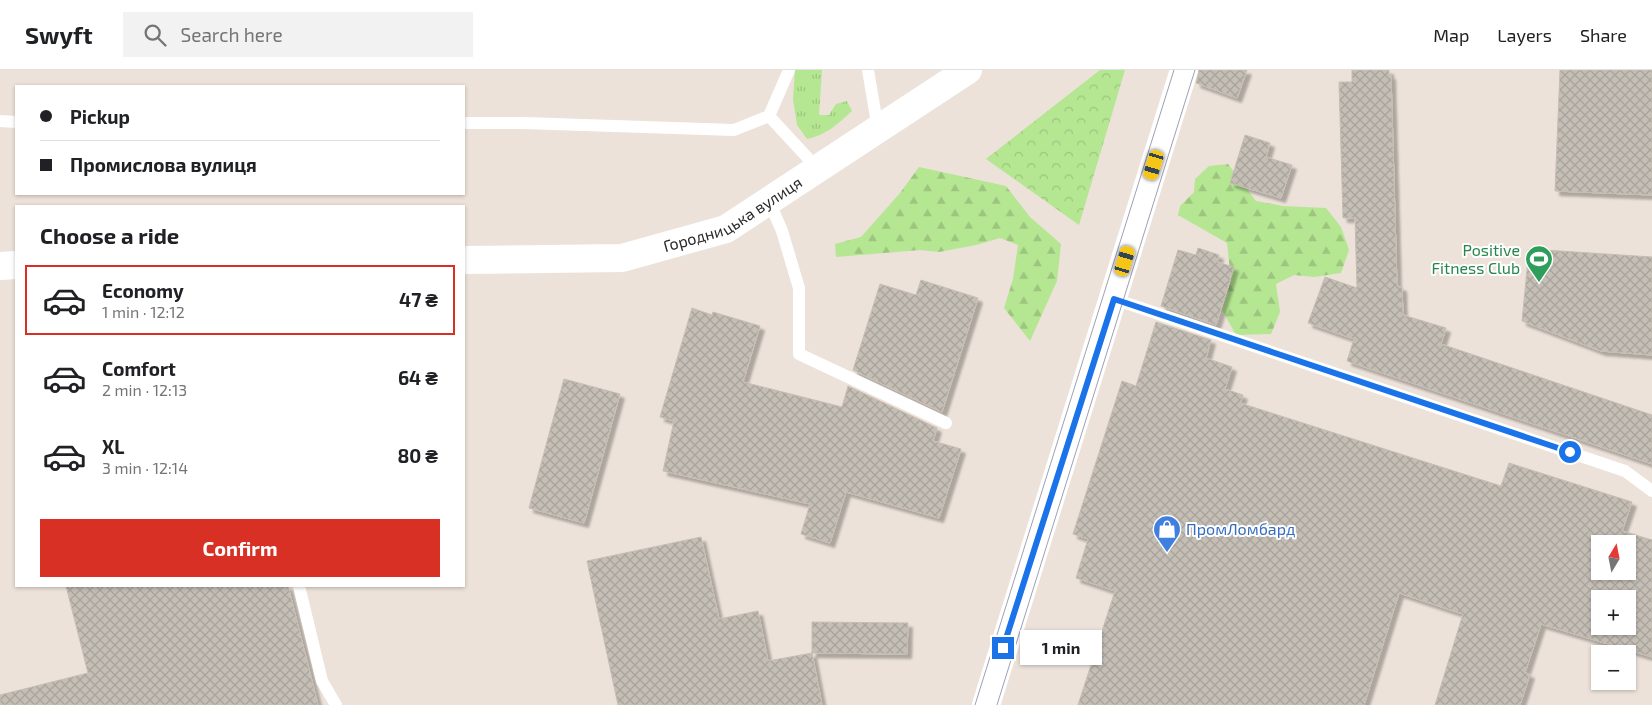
<!DOCTYPE html>
<html lang="en">
<head>
<meta charset="utf-8">
<style>
  body { margin:0; font-family:"Exo 2",sans-serif; background:#f2f2f2; color:#202124; height:100vh; display:flex; flex-direction:column; font-size:19px; white-space:nowrap }
  * { box-sizing:border-box; margin:0 }
  p { font-size:16px; color:#757577 }
  .icon { flex:none; width:28px; height:28px; fill:none; stroke:currentColor; stroke-width:2; stroke-linecap:round; stroke-linejoin:round }
  .map { position:relative; flex:1; overflow:hidden }
  .sheet { position:absolute; left:15px; top:135px; width:450px; height:382px; display:flex; flex-direction:column; background:#fff; border-radius:0px; box-shadow:0 1px 4px #0004 }
  .sheet>* { flex:none }
  .banner { position:absolute; left:15px; top:15px; width:450px; height:110px; border-radius:0px; box-shadow:0 1px 4px #0004; display:grid; align-content:center; height:110px; padding:0 25px; background:#fff }
  .needle { width:32px; rotate:10deg }
  .buttons { position:absolute; left:1591px; top:465px; display:grid; gap:10px }
  .buttons a { display:grid; place-items:center; width:45px; height:45px; border-radius:0px; background:#fff; box-shadow:0 1px 4px #0004; font-size:25px }
  .end { position:absolute; width:22px; height:22px; margin:-11px; border:6px solid #1a73e8; background:#fff; box-shadow:0 0 0 2px #fff }
  .from { border-radius:50% }
  .bubble { position:absolute; height:35px; border-radius:0px; background:#fff; box-shadow:0 1px 4px #0004; font-size:16px; font-weight:700; line-height:35px; text-align:center }
  .car { position:absolute; width:15px; height:30px; margin:-15px -8px; border-radius:6px; box-shadow:0 0 4px 1px #0007; background:linear-gradient(#f5c518 24%,#345 0 40%,#f5c518 0 76%,#345 0 86%,#f5c518 0) }
  .banner b { display:flex; align-items:center; gap:18px; height:48px; font-size:19px }
  .banner b+b { border-top:1px solid #e0e0e0 }
  .banner i { width:12px; height:12px; background:#202124 }
  ul { padding:0; list-style:none }
  li { display:flex; align-items:center; gap:15px; height:70px; margin:0 10px 8px; padding:0 15px; border:2px solid transparent; border-radius:0px }
  li div { flex:1 }
  li b { display:block; font-size:19px }
  li em { font-style:normal; font-weight:700 }
  li.active { border-color:#d93025 }
  li>.icon { width:45px; height:45px; stroke-width:1.5 }
  h2 { padding:0 25px; font-size:22px; line-height:60px }
  .action { display:flex; gap:10px; margin-top:auto; padding:10px 25px }
  .action a { flex:1; height:58px; border-radius:0px; background:#d93025; color:#fff; font-size:20px; font-weight:700; line-height:58px; text-align:center }
  header { display:flex; align-items:center; gap:30px; box-sizing:border-box; height:70px; padding:0 25px; background:#fff; border-bottom:1px solid #e0e0e0 }
  header strong { font-size:24px }
  nav { display:flex; gap:28px; margin-inline-start:auto; font-size:18px }
  .search { width:350px; height:45px; background:#f2f2f2; display:flex; align-items:center; gap:12px; box-sizing:border-box; padding:0 18px; border-radius:0px; color:#757577; font-size:19px }
  .map>svg:first-child { display:block }
  .grass { fill:url(#grass-tufts) }
  .forest { fill:url(#forest-firs) }
  .park { fill:url(#park-crowns) }
  .building { fill:url(#building-cross-hatch); stroke:#c7beb3; fill-rule:evenodd; filter:url(#shadow) }
  .lines { fill:none; stroke-linecap:round; stroke-linejoin:round }
  .lane { stroke:#fff; stroke-width:12 }
  .secondary { stroke:#fff; stroke-width:28 }
  .tram { stroke:#9ca1b4; stroke-width:1 }
  .route { stroke:#1a73e8; stroke-width:6 }
  .labels { text-anchor:middle; stroke-width:4; stroke-linejoin:round; paint-order:stroke }
  .street-label { font-size:16px; fill:#292929; stroke:#fff }
  .leisure-label { font-size:16px; fill:#27864d; stroke:#fff; text-anchor:end }
  .shop-label { font-size:16px; fill:#366cbe; stroke:#fff; text-anchor:start }
</style>
</head>
<body>
<header>
<strong>Swyft</strong>
<div class="search"><svg class="icon" aria-label="search" viewBox="0 0 24 24"><circle cx="10" cy="10" r="6"/><path d="M15 15l6 6"/></svg>Search here</div>
<nav><a>Map</a><a>Layers</a><a>Share</a></nav>
</header>
<div class="map">
<svg width="1652" height="635" viewBox="0 0 1652 635">
  <defs>
    <pattern id="grass-tufts" width="24" height="20" patternUnits="userSpaceOnUse" patternTransform="scale(1.25)"><rect width="24" height="20" fill="#b5e692"/><path d="M3 7l-1-3M5 7V3M7 7l1-3M15 17l-1-3M17 17v-4M19 17l1-3" fill="none" stroke="#9cc57e"/></pattern>
    <pattern id="forest-firs" width="22" height="20" patternUnits="userSpaceOnUse" patternTransform="scale(1.25)"><rect width="22" height="20" fill="#b5e692"/><path d="M5 1l3.5 6h-7zM16 11l3.5 6h-7z" fill="#9cc57e"/></pattern>
    <pattern id="park-crowns" width="20" height="18" patternUnits="userSpaceOnUse" patternTransform="scale(1.25)"><rect width="20" height="18" fill="#b5e692"/><path d="M2 6a3 3 0 1 1 6 0M12 15a3 3 0 1 1 6 0" fill="none" stroke="#9cc57e"/></pattern>
    <pattern id="building-cross-hatch" width="8" height="8" patternUnits="userSpaceOnUse" patternTransform="scale(1.25)"><rect width="8" height="8" fill="#c4beb5"/><path d="M0 0l8 8M0 8l8-8" fill="none" stroke="#a8a39c"/></pattern>
    <filter id="shadow"><feDropShadow dx="4.5" dy="4.5" stdDeviation="1" flood-color="#0004"/></filter>
  </defs>
  <rect width="100%" height="100%" fill="#ece2d9"/>
  <path class="grass" d="M795,0H822L819,45H829L836,34L847,31L852,41C838,54 826,65 807,69L797,55L793,29Z"/>
  <path class="forest" d="M1228,94L1256,131L1283,136L1326,138L1341,157L1349,180L1341,203L1314,207L1294,205L1276,214L1280,242L1271,264L1236,265L1222,240L1231,211L1227,173L1178,145L1180,136L1194,122L1195,109L1209,96Z
    M919,97L1006,116L1030,147L1061,174L1057,211L1030,271L1004,238L1013,209L1018,175L1000,168L976,175L939,182L920,180L836,187L835,174L861,167L900,123Z"/>
  <path class="park" d="M1100,0H1125L1079,155L986,89Z"/>
  <path class="building" d="M1199,0H1247L1237,28L1196,13Z
    M1352,0H1389V5H1391L1397,216L1402,217L1403,245L1446,258L1441,274L1652,345V394L1347,291L1354,269L1308,253L1325,207L1357,218L1355,148H1343L1339,12H1352Z
    M1560,0H1652V125L1555,121Z
    M1245,65L1270,73L1266,87L1292,95L1281,128L1230,113Z
    M1198,178L1219,185L1217,192L1234,197L1216,255L1161,236L1178,180L1196,185Z
    M1529,179L1652,187V285L1601,281L1522,251Z
    M921,210L978,228L942,342L853,300L880,214L916,225Z
    M692,238L712,245L713,242L760,256L743,312L842,337L848,316L937,358L933,371L961,379L939,448L846,422L830,473L801,464L810,434L663,401L674,351L660,347Z
    M1156,252L1211,270L1206,288L1232,297L1225,319L1243,325L1240,333L1501,416L1509,393L1632,432L1622,461L1652,470V587L1541,554L1525,603L1530,604L1520,635H1435L1463,544L1399,523L1364,635H1078L1115,521L1076,508L1088,469L1073,464L1122,311L1136,316ZM1600,474H1628V501H1600ZM1600,529H1628V556H1600Z
    M564,309L620,324L584,453L529,438Z
    M701,467L719,549L758,541L768,591L812,583L822,635H618L587,491Z
    M66,516H288L318,635H0V625L88,603Z
    M812,552L908,553L907,584L812,583Z"/>
  <g class="lines">
    <path class="lane" d="M868,0L878,59
      M769,46L818,99
      M0,51L16,52
      M464,53H524L734,60L769,46L789,0
      M769,131L782,161L799,218V284L946,353
      M1114,229L1625,401L1652,421
      M299,516L322,611L336,635"/>
    <g class="secondary">
      <path id="s1" d="M464,190L622,188L726,159L968,0"/>
      <path d="M0,196L16,195"/>
      <path d="M986,635C1051,423 1119,212 1184,0"/>
    </g>
    <path class="tram" d="M975,635L1174,0
      M997,635L1195,0"/>
  </g>
  <g class="lines">
    <path class="route" d="M1003,578L1114,229L1570,382"/>
  </g>
  <defs>
    <g id="stadium-pin" transform="scale(1.4375)"><path d="M0 17L-7.5 6A9.5 9.5 0 1 1 7.5 6Z" fill="#2e9e5b" stroke="#fff"/><path d="M0-5a6.5 5 0 1 0 0 10a6.5 5 0 1 0 0-10ZM-3.5-1.8h7v3.6h-7Z" fill="#fff"/></g>
    <g id="shop-pin" transform="scale(1.4375)"><path d="M0 17L-7.5 6A9.5 9.5 0 1 1 7.5 6Z" fill="#3f7fe0" stroke="#fff"/><path d="M-5-2.5h2.3a2.7 3.5 0 0 1 5.4 0H5L5.5 6h-11ZM-1.5-2.5h3a1.5 2.3 0 0 0-3 0Z" fill="#fff"/></g>
  </defs>
  <g fill-rule="evenodd">
    <use href="#stadium-pin" x="1539" y="189"/>
    <use href="#shop-pin" x="1167" y="459"/>
  </g>
  <g class="labels">
    <g class="street-label">
      <text dy="6" stroke="none"><textPath href="#s1" startOffset="278">Городницька вулиця</textPath></text>
    </g>
    <g class="leisure-label">
      <text x="1520" y="186">Positive<tspan x="1520" dy="18">Fitness Club</tspan></text>
    </g>
    <g class="shop-label">
      <text x="1186" y="465">ПромЛомбард</text>
    </g>
  </g>
</svg>
<div class="buttons">
<a><svg class="needle" viewBox="-14 -14 28 28"><path d="M0-13l5 13h-10z" fill="#e53935"/><path d="M0 13l5-13h-10z" fill="#757577"/></svg></a>
<a>+</a>
<a>−</a>
</div>
<i class="end from" style="left:1570px;top:382px"></i>
<i class="end" style="left:1003px;top:578px"></i>
<div class="bubble" style="left:1020px;top:560px;width:82px">1 min</div>
<i class="car" style="left:1154px;top:95px;rotate:197deg"></i>
<i class="car" style="left:1125px;top:191px;rotate:17deg"></i>
<div class="banner">
<b><i class="from"></i>Pickup</b>
<b><i></i>Промислова вулиця</b>
</div>
<section class="sheet">
<h2>Choose a ride</h2>
<ul>
<li class="active"><svg class="icon" aria-label="car" viewBox="0 0 24 24"><path d="M5 17H2v-5l4-1 3-4h7l3 4 3 1v5h-3M9 17h6M6 11h13"/><circle cx="7" cy="17" r="2"/><circle cx="17" cy="17" r="2"/></svg><div><b>Economy</b><p>1 min · 12:12</p></div><em>47 ₴</em></li>
<li><svg class="icon" aria-label="car" viewBox="0 0 24 24"><path d="M5 17H2v-5l4-1 3-4h7l3 4 3 1v5h-3M9 17h6M6 11h13"/><circle cx="7" cy="17" r="2"/><circle cx="17" cy="17" r="2"/></svg><div><b>Comfort</b><p>2 min · 12:13</p></div><em>64 ₴</em></li>
<li><svg class="icon" aria-label="car" viewBox="0 0 24 24"><path d="M5 17H2v-5l4-1 3-4h7l3 4 3 1v5h-3M9 17h6M6 11h13"/><circle cx="7" cy="17" r="2"/><circle cx="17" cy="17" r="2"/></svg><div><b>XL</b><p>3 min · 12:14</p></div><em>80 ₴</em></li>
</ul>
<div class="action"><a>Confirm</a></div>
</section>
</div>
</body>
</html>
